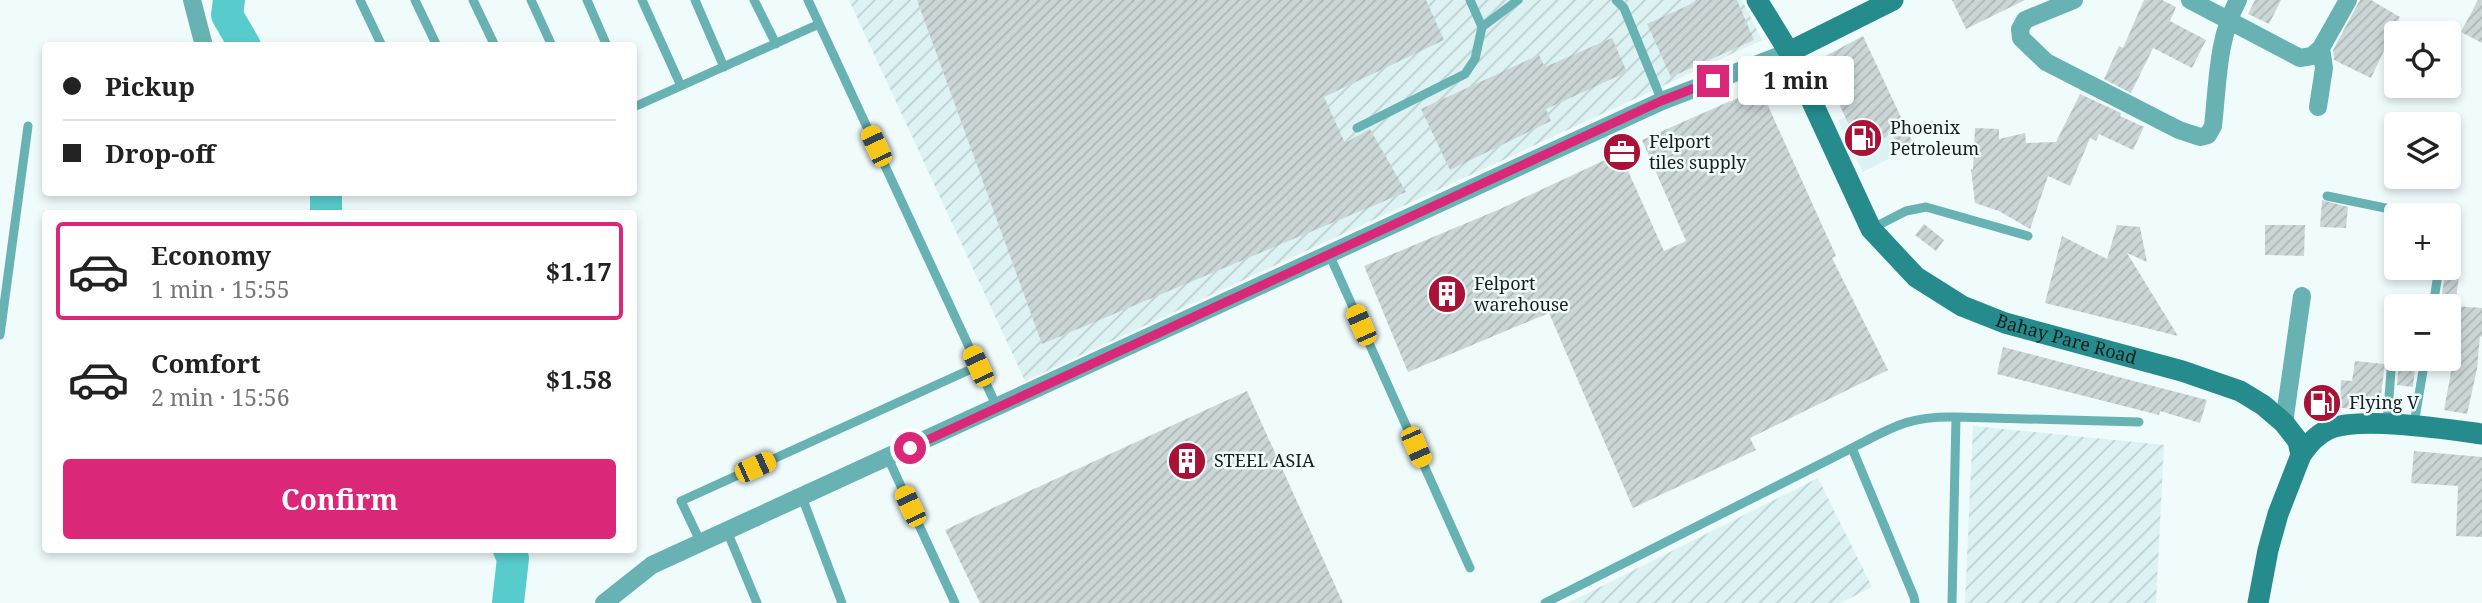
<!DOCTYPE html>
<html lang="en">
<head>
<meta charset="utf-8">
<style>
  body { margin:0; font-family:"Noto Serif",serif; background:#f2f2f2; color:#222; height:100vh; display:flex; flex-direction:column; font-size:26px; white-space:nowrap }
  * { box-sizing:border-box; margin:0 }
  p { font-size:23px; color:#767676 }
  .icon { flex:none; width:38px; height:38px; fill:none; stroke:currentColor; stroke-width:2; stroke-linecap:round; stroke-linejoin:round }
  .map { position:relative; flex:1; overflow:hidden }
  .details { position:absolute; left:42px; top:210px; width:595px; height:343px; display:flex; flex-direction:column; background:#fff; border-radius:7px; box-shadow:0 4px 10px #0003 }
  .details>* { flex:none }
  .guide { position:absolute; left:42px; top:42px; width:595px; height:154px; border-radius:7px; box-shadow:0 4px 10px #0003; display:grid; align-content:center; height:154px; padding:0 21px; background:#fff }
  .fabs { position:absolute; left:2384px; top:21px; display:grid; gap:14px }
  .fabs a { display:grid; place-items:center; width:77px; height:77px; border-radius:7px; background:#fff; box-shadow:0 4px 10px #0003; font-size:35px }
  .end { position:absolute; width:32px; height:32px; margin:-16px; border:9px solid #db2777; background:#fff; box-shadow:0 0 0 4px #fff }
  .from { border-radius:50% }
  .bubble { position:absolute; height:49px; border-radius:7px; background:#fff; box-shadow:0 4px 10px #0003; font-size:23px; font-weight:700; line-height:49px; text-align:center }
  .car { position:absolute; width:21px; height:42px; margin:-21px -10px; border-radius:9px; box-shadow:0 0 5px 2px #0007; background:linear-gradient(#f5c518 24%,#345 0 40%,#f5c518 0 76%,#345 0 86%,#f5c518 0) }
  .guide b { display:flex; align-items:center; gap:24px; height:66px; font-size:26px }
  .guide b+b { border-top:2px solid #e0e0e0 }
  .guide i { width:18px; height:18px; background:#222 }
  ul { padding:12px 0 0; list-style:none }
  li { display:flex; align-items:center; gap:21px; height:98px; margin:0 14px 10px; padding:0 7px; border:4px solid transparent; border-radius:7px }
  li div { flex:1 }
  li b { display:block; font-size:26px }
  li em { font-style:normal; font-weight:700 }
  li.selected { border-color:#db2777 }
  li>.icon { width:63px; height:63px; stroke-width:1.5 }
  .primary-button { display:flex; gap:14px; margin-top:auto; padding:14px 21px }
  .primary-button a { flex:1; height:80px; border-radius:7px; background:#db2777; color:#fff; font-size:28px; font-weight:700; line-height:80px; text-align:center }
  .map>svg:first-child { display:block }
  .built { fill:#ddf2f2 }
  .industrial { fill:url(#industrial-furrows) }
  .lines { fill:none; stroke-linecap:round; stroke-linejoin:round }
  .river { stroke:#58cccd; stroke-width:32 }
  .building { fill:url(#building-hatch) }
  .lane { stroke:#68b2b3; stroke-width:9 }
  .street { stroke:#68b2b3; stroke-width:18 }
  .secondary { stroke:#258b8c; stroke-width:21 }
  .route { stroke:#db2777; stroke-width:9 }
  .labels { text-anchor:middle; stroke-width:5; stroke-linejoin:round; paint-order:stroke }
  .poi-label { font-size:18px; fill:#1a1e1e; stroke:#f0fbfb; text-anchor:start }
  .street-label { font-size:18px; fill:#1a1e1e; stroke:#f0fbfb }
</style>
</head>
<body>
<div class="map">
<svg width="2482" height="603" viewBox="0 0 2482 603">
  <defs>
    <pattern id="industrial-furrows" width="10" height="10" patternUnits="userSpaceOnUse" patternTransform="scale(1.75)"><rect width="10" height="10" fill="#ddf2f2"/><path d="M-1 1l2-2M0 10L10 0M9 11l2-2" fill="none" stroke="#bdcfcf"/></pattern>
    <pattern id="building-hatch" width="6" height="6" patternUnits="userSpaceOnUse" patternTransform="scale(1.75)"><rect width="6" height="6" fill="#cbd6d6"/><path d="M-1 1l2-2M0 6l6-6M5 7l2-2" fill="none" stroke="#aeb7b7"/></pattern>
  </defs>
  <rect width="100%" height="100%" fill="#f0fbfb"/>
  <path class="built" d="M1875,102L1900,153L1863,172L1838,120Z"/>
  <path class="industrial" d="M849,0H1742L1762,40L1025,381Z
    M1973,426L2164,445L2156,603H1965Z
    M1818,478L1872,587L1840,603H1568Z"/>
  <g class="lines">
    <path class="river" d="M229,0L227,15L245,46
      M326,192V214
      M508,603L513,558L509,550"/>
  </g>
  <path class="building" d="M917,0H1426L1444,40L1324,97L1345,143L1370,129L1406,192L1042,344Z
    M1700,0H1737L1754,40L1671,77L1647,24Z
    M1952,0H2025L1966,29Z
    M2144,0H2162L2176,7L2170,21L2206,40L2192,68L2153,48L2131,93L2104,79L2119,46L2123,48Z
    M2255,0H2281L2269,24L2248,14Z
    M2360,0H2371L2400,17L2371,78L2334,60L2333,50Z
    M2478,0H2482V43L2461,32Z
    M1863,36L1914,145L1900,151L1892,134L1861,150L1818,60Z
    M1612,38L1627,72L1546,109L1551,121L1450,170L1421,109L1539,55L1545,67Z
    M1760,88L1836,256L1832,258L1888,370L1750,438L1756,450L1633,508L1549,313L1408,372L1364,266L1500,209L1620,153L1664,251L1686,241L1642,140Z
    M2080,94L2121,113L2120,116L2144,127L2133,150L2099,134L2096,141L2090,138L2070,186L2048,176L2030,229L1999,211L1975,203L1971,169L1973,170L1975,128L1999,129V139L2025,133L2026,143L2056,142Z
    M2322,200L2348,207L2346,228L2320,227Z
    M1924,224L1944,240L1936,251L1915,235Z
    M2117,225L2140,227L2147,262L2127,253L2178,336L2045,303L2062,236L2107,259Z
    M2265,225H2305L2304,256L2265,255Z
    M2446,268H2460L2455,306L2482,308V337L2480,336L2477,369L2467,414L2444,410L2452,367H2450L2453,338L2448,337V306H2440Z
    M2003,347L2207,400L2200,423L2160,411L2159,415L1997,374Z
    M2399,359H2416L2413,387L2397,385Z
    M2355,361L2385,364L2379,410L2340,408L2341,380L2352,381Z
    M1247,391L1343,603H980L945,530Z
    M2414,451L2482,457V537L2456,536L2458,486L2411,483Z"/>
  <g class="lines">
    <path class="lane" d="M360,0L382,46
      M415,0L437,46
      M473,0L495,46
      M531,0L552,46
      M587,0L607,46
      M642,0L681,86
      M695,0L724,67
      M754,0L776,44
      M808,0L997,407
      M1470,0L1482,27
      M1616,0L1624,8L1662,101
      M634,107L819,24
      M1357,128L1465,74L1475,59L1482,27L1518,0
      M2327,196L2419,215
      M1871,229L1906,211L1926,207L2028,236
      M1329,254L1470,568
      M2433,306L2439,268
      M0,335L28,126
      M1956,417L2139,422
      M2387,423L2394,332V304
      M2414,424L2425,359
      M1852,448C1893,427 1908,416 1956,417L1952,603
      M888,458L955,603
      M802,497L842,603
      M727,531L757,603
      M701,543L681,501L978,366
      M1545,603L1852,448L1914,597L1915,603"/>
    <path class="street" d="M192,0L204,46
      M2074,0L2025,20L2020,29L2021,38L2046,62L2179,130L2200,137L2208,135L2213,126C2218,83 2217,39 2238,0
      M2190,0L2300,58L2312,56L2321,48L2348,0
      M2318,107L2324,68L2321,48
      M2284,423L2302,296
      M604,603L652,565L1662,101L1789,52"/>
    <g class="secondary">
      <path id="s1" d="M1757,0L1789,52L1871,229L1916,277L1962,306L2005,323L2182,371L2240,391L2263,405L2284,423L2298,441L2301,455L2278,514L2268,550L2258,603"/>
      <path d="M1789,52L1893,0"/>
      <path d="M2301,455C2309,444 2316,435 2329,429C2361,416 2445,429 2482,434"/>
    </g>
  </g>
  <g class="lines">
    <path class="route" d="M910,448L1661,101L1713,81"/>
  </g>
  <defs>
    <g id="fuel-disc" transform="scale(2.0125)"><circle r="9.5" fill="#a91236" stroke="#f0fbfb"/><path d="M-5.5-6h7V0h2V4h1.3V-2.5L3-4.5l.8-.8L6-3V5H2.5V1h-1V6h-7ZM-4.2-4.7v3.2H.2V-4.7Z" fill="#fff"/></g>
    <g id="office-disc" transform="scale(2.0125)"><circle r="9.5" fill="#a91236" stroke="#f0fbfb"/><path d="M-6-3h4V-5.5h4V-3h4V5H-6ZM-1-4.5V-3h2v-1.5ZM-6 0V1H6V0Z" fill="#fff"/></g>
    <g id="building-disc" transform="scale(2.0125)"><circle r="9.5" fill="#a91236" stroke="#f0fbfb"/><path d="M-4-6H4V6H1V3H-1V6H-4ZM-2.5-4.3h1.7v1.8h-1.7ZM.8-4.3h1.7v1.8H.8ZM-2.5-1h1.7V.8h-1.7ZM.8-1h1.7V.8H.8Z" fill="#fff"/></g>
  </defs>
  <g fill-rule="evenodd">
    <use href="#fuel-disc" x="1863" y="138"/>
    <use href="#office-disc" x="1622" y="152"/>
    <use href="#building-disc" x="1447" y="294"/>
    <use href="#fuel-disc" x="2322" y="403"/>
    <use href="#building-disc" x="1187" y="461"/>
  </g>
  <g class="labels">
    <g class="poi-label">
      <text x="1890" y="134">Phoenix<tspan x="1890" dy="21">Petroleum</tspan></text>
      <text x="1649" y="148">Felport<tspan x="1649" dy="21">tiles supply</tspan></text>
      <text x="1474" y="290">Felport<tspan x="1474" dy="21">warehouse</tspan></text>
      <text x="2349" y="409">Flying V</text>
      <text x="1214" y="467">STEEL ASIA</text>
    </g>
    <g class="street-label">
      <text dy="6" stroke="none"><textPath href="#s1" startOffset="486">Bahay Pare Road</textPath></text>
    </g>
  </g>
</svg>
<div class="fabs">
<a><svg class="icon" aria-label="locate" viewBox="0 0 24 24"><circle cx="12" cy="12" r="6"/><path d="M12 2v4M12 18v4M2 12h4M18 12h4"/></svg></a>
<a><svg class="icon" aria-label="layers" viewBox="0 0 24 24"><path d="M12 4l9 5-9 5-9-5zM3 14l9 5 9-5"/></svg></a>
<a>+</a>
<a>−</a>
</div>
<i class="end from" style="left:910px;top:448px"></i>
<i class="end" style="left:1713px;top:81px"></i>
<div class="bubble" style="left:1738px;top:56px;width:116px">1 min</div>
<i class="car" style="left:876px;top:146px;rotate:335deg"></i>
<i class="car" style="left:1361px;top:325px;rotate:336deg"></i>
<i class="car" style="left:978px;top:366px;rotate:335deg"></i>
<i class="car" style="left:1416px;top:447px;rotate:156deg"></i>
<i class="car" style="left:755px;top:467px;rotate:66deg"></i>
<i class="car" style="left:910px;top:506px;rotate:335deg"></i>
<div class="guide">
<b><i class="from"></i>Pickup</b>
<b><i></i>Drop-off</b>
</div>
<section class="details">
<ul>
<li class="selected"><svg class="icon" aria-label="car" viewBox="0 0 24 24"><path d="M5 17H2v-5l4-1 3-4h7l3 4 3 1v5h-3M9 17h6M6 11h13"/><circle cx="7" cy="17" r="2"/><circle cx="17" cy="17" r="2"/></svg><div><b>Economy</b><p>1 min · 15:55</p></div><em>$1.17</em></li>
<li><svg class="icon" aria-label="car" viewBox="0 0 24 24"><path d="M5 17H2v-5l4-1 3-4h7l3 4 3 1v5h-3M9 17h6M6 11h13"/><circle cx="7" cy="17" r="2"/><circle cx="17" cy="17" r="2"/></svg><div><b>Comfort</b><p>2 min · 15:56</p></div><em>$1.58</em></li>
</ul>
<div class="primary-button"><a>Confirm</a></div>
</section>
</div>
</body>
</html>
